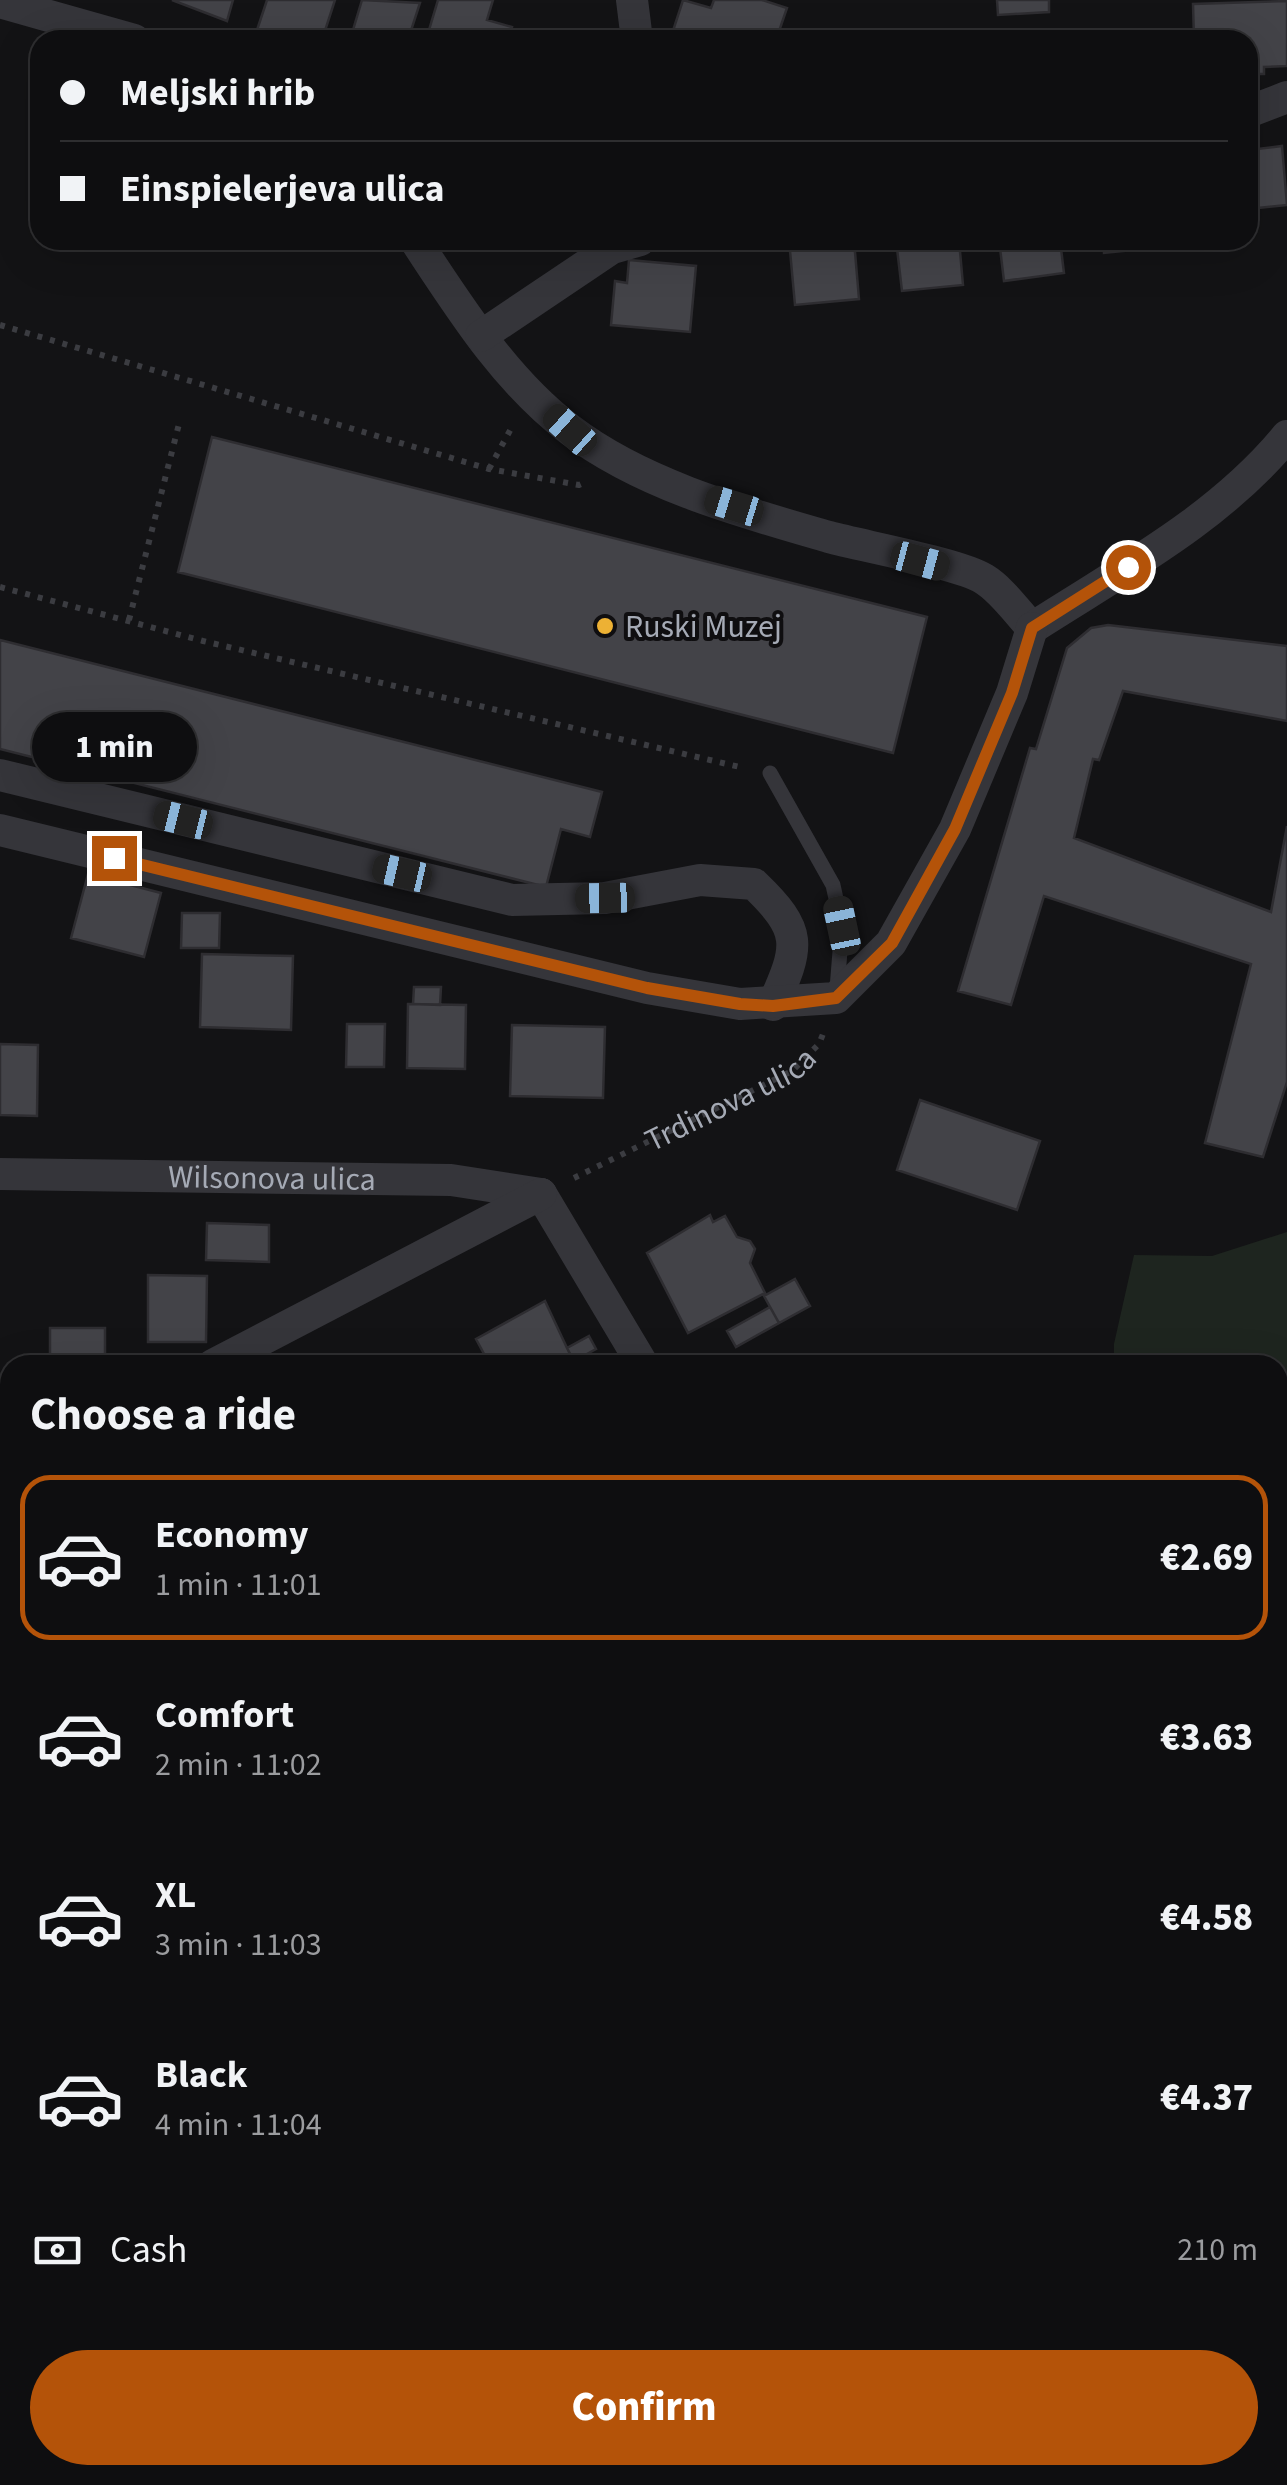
<!DOCTYPE html>
<html lang="en">
<head>
<meta charset="utf-8">
<style>
  body { margin:0; font-family:"Source Sans 3",sans-serif; background:#171719; color:#f1f3f6; height:100vh; display:flex; flex-direction:column; font-size:38px; white-space:nowrap }
  * { box-sizing:border-box; margin:0 }
  p { font-size:32px; color:#9b9c9f }
  .icon { flex:none; width:55px; height:55px; fill:none; stroke:currentColor; stroke-width:2; stroke-linecap:round; stroke-linejoin:round }
  .map { position:relative; flex:1; overflow:hidden }
  .details { position:absolute; left:0px; top:1355px; width:1288px; height:1130px; display:flex; flex-direction:column; background:#0e0e10; border-radius:30px 30px 0 0; box-shadow:0 10px 40px #0002,0 0 0 2px #2e2e30 }
  .details>* { flex:none }
  .banner { position:absolute; left:30px; top:30px; width:1228px; height:220px; border-radius:30px; box-shadow:0 10px 40px #0002,0 0 0 2px #2e2e30; display:grid; align-content:center; height:220px; padding:0 30px; background:#0e0e10 }
  .end { position:absolute; width:45px; height:45px; margin:-22px; border:12px solid #b45309; background:#fff; box-shadow:0 0 0 5px #fff }
  .from { border-radius:50% }
  .bubble { position:absolute; height:70px; border-radius:35px; background:#0e0e10; box-shadow:0 10px 40px #0002,0 0 0 2px #2e2e30; font-size:32px; font-weight:800; line-height:70px; text-align:center }
  .car { position:absolute; width:30px; height:60px; margin:-30px -15px; border-radius:12px; box-shadow:0 0 8px 2px #0007; background:linear-gradient(#222 24%,#8ab4d8 0 40%,#222 0 76%,#8ab4d8 0 86%,#222 0) }
  .banner b { display:flex; align-items:center; gap:35px; height:95px; font-size:38px }
  .banner b+b { border-top:2px solid #2e2e30 }
  .banner i { width:25px; height:25px; background:#f1f3f6 }
  ul { padding:0; list-style:none }
  li { display:flex; align-items:center; gap:30px; height:165px; margin:0 20px 15px; padding:0 10px; border:5px solid transparent; border-radius:30px }
  li div { flex:1 }
  li b { display:block; font-size:38px }
  li em { font-style:normal; font-weight:800 }
  li.selected { border-color:#b45309 }
  li>.icon { width:90px; height:90px; stroke-width:1.5 }
  h2 { padding:0 30px; font-size:45px; line-height:120px }
  .pay { display:flex; align-items:center; gap:25px; height:110px; padding:0 30px; font-size:38px }
  .pay p { margin-inline-start:auto }
  .action { display:flex; gap:20px; margin-top:auto; padding:20px 30px }
  .action a { flex:1; height:115px; border-radius:60px; background:#b45309; color:#fff; font-size:40px; font-weight:800; line-height:115px; text-align:center }
  .map>svg:first-child { display:block }
  .built { fill:#201f22 }
  .green { fill:#1e251f }
  .building { fill:#434348; stroke:#2e2d31; stroke-width:2.5 }
  .lines { fill:none; stroke-linecap:round; stroke-linejoin:round }
  .path { stroke:#3b3c41; stroke-width:6; stroke-dasharray:5 8; stroke-linecap:butt }
  .lane { stroke:#35353a; stroke-width:15 }
  .street { stroke:#35353a; stroke-width:32 }
  .secondary { stroke:#43444a; stroke-width:45 }
  .route { stroke:#b45309; stroke-width:12 }
  .poi-dot { fill:#edb134; stroke:#0f0e10; stroke-width:4 }
  .labels { text-anchor:middle; stroke-width:8; stroke-linejoin:round; paint-order:stroke }
  .poi-label { font-size:32px; fill:#a5aab5; stroke:#0f0e10; text-anchor:start }
  .street-label { font-size:32px; fill:#a5aab5; stroke:#0f0e10 }
</style>
</head>
<body>
<div class="map">
<svg width="1287" height="2485" viewBox="0 0 1287 2485">
  <rect width="100%" height="100%" fill="#131315"/>
  <path class="built" d="M1287,1381V2485H0V2118H10V2475H1278V1390Z"/>
  <path class="green" d="M1287,1232V1381L1278,1390V1365H1114V1344L1134,1255L1212,1256Z"/>
  <path class="building" d="M172,0H233L227,21Z
    M267,0H335L322,40H289L257,30Z
    M362,0L420,3L408,40H350Z
    M438,0H493L487,20L512,27L508,40H426Z
    M683,0L711,8L714,0H762L787,8L776,40H670Z
    M997,0H1049V12L998,15Z
    M1287,1V66L1264,67V74H1248V40H1194L1193,4Z
    M1282,146L1287,205L1248,209V150Z
    M789,240H854L859,299L795,305Z
    M896,240H959L963,285L902,291Z
    M999,240H1060L1064,273L1004,281Z
    M1103,240H1163L1164,247L1104,253Z
    M629,260L696,266L690,332L611,325L615,281L627,283Z
    M212,437L927,617L893,753L178,572Z
    M1108,625L1287,646V721L1123,691L1099,760L1093,759L1074,838L1271,912L1287,826V1082L1263,1157L1205,1143L1251,964L1044,896L1011,1005L958,991L1030,748L1036,749L1067,648L1091,628Z
    M0,640L602,792L590,837L561,829L546,887L0,749Z
    M88,874L161,893L144,957L71,938Z
    M182,913H220L219,948H181Z
    M202,954L293,956L291,1030L200,1027Z
    M414,987H441L440,1005L413,1004Z
    M408,1004L466,1005L465,1069L407,1068Z
    M347,1024H385L384,1067H346Z
    M512,1025L605,1027L603,1098L510,1096Z
    M0,1044L38,1045L37,1116L0,1115Z
    M920,1100L1040,1141L1017,1210L897,1170Z
    M710,1215L713,1222L725,1216L737,1237L750,1241L755,1249L750,1263L765,1293L688,1333L647,1253Z
    M207,1223L269,1225V1262L206,1260Z
    M148,1275L207,1276L206,1342H148Z
    M795,1279L810,1306L779,1323L764,1296Z
    M545,1301L575,1365H490L476,1339Z
    M770,1307L779,1323L736,1347L727,1331Z
    M50,1328H105V1365H50Z
    M589,1336L596,1349L574,1361L567,1348Z
    M0,1378H10V1450H0Z
    M1280,1461H1287V1531L1278,1530Z
    M0,1589H10V1647H0Z
    M0,1664H10V1797H0Z
    M1278,1892L1287,1893V2302L1278,2300Z
    M0,1993H10V2065H0Z
    M0,2160H10V2475H370V2485H0Z
    M822,2475H879L877,2485H819Z
    M925,2475H1070L1069,2485H923Z
    M1209,2475H1248L1247,2485H1208Z"/>
  <g class="lines">
    <g class="path">
      <path d="M0,325L489,469L579,485L586,482"/>
      <path d="M489,469L513,425"/>
      <path d="M0,587L203,641L744,768"/>
      <path d="M129,620L180,420"/>
      <path id="s1" d="M574,1178L792,1071L819,1044L823,1034"/>
    </g>
    <path class="lane" d="M770,773L833,885L842,926L837,989
      M894,2485L897,2475"/>
    <g class="street">
      <path d="M632,0L637,40"/>
      <path d="M0,2L134,40"/>
      <path d="M1248,112L1287,97"/>
      <path d="M415,240C460,308 504,379 569,429C642,485 742,512 829,537C862,546 961,564 984,579C1002,590 1017,612 1032,628"/>
      <path d="M481,336L612,248L640,240"/>
      <path d="M1032,628C1122,570 1219,519 1287,436"/>
      <path d="M0,775L512,900L605,898L700,880L754,884C803,931 800,945 773,1005"/>
      <path d="M0,830L647,988L740,1004L836,998L891,943L955,829L1012,693L1032,628"/>
      <path id="s2" d="M0,1174L451,1180L541,1194"/>
      <path d="M541,1194L643,1365"/>
      <path d="M213,1365L541,1194"/>
      <path d="M0,1476L10,1470"/>
    </g>
    <path class="secondary" d="M0,1971H10
      M1278,2392L1287,2393"/>
  </g>
  <g class="lines">
    <path class="route" d="M114,858L647,988L740,1004L773,1006L836,998L892,943L955,829L1012,693L1032,628L1128,567"/>
  </g>
  <circle class="poi-dot" cx="605" cy="626" r="10"/>
  <g class="labels">
    <g class="poi-label">
      <text x="625" y="637">Ruski Muzej</text>
    </g>
    <g class="street-label">
      <text dy="11" stroke="none"><textPath href="#s1" startOffset="175">Trdinova ulica</textPath></text>
      <text dy="11" stroke="none"><textPath href="#s2" startOffset="272">Wilsonova ulica</textPath></text>
    </g>
  </g>
</svg>
<i class="end from" style="left:1128px;top:567px"></i>
<i class="end" style="left:114px;top:858px"></i>
<div class="bubble" style="left:32px;top:712px;width:165px">1 min</div>
<i class="car" style="left:570px;top:430px;rotate:312deg"></i>
<i class="car" style="left:734px;top:506px;rotate:287deg"></i>
<i class="car" style="left:920px;top:561px;rotate:105deg"></i>
<i class="car" style="left:183px;top:820px;rotate:284deg"></i>
<i class="car" style="left:402px;top:873px;rotate:283deg"></i>
<i class="car" style="left:605px;top:898px;rotate:269deg"></i>
<i class="car" style="left:842px;top:926px;rotate:348deg"></i>
<div class="banner">
<b><i class="from"></i>Meljski hrib</b>
<b><i></i>Einspielerjeva ulica</b>
</div>
<section class="details">
<h2>Choose a ride</h2>
<ul>
<li class="selected"><svg class="icon" aria-label="car" viewBox="0 0 24 24"><path d="M5 17H2v-5l4-1 3-4h7l3 4 3 1v5h-3M9 17h6M6 11h13"/><circle cx="7" cy="17" r="2"/><circle cx="17" cy="17" r="2"/></svg><div><b>Economy</b><p>1 min · 11:01</p></div><em>€2.69</em></li>
<li><svg class="icon" aria-label="car" viewBox="0 0 24 24"><path d="M5 17H2v-5l4-1 3-4h7l3 4 3 1v5h-3M9 17h6M6 11h13"/><circle cx="7" cy="17" r="2"/><circle cx="17" cy="17" r="2"/></svg><div><b>Comfort</b><p>2 min · 11:02</p></div><em>€3.63</em></li>
<li><svg class="icon" aria-label="car" viewBox="0 0 24 24"><path d="M5 17H2v-5l4-1 3-4h7l3 4 3 1v5h-3M9 17h6M6 11h13"/><circle cx="7" cy="17" r="2"/><circle cx="17" cy="17" r="2"/></svg><div><b>XL</b><p>3 min · 11:03</p></div><em>€4.58</em></li>
<li><svg class="icon" aria-label="car" viewBox="0 0 24 24"><path d="M5 17H2v-5l4-1 3-4h7l3 4 3 1v5h-3M9 17h6M6 11h13"/><circle cx="7" cy="17" r="2"/><circle cx="17" cy="17" r="2"/></svg><div><b>Black</b><p>4 min · 11:04</p></div><em>€4.37</em></li>
</ul>
<div class="pay"><svg class="icon" aria-label="cash" viewBox="0 0 24 24"><path d="M3 7h18v10H3z"/><circle cx="12" cy="12" r="2"/></svg>Cash<p>210 m</p></div>
<div class="action"><a>Confirm</a></div>
</section>
</div>
</body>
</html>
